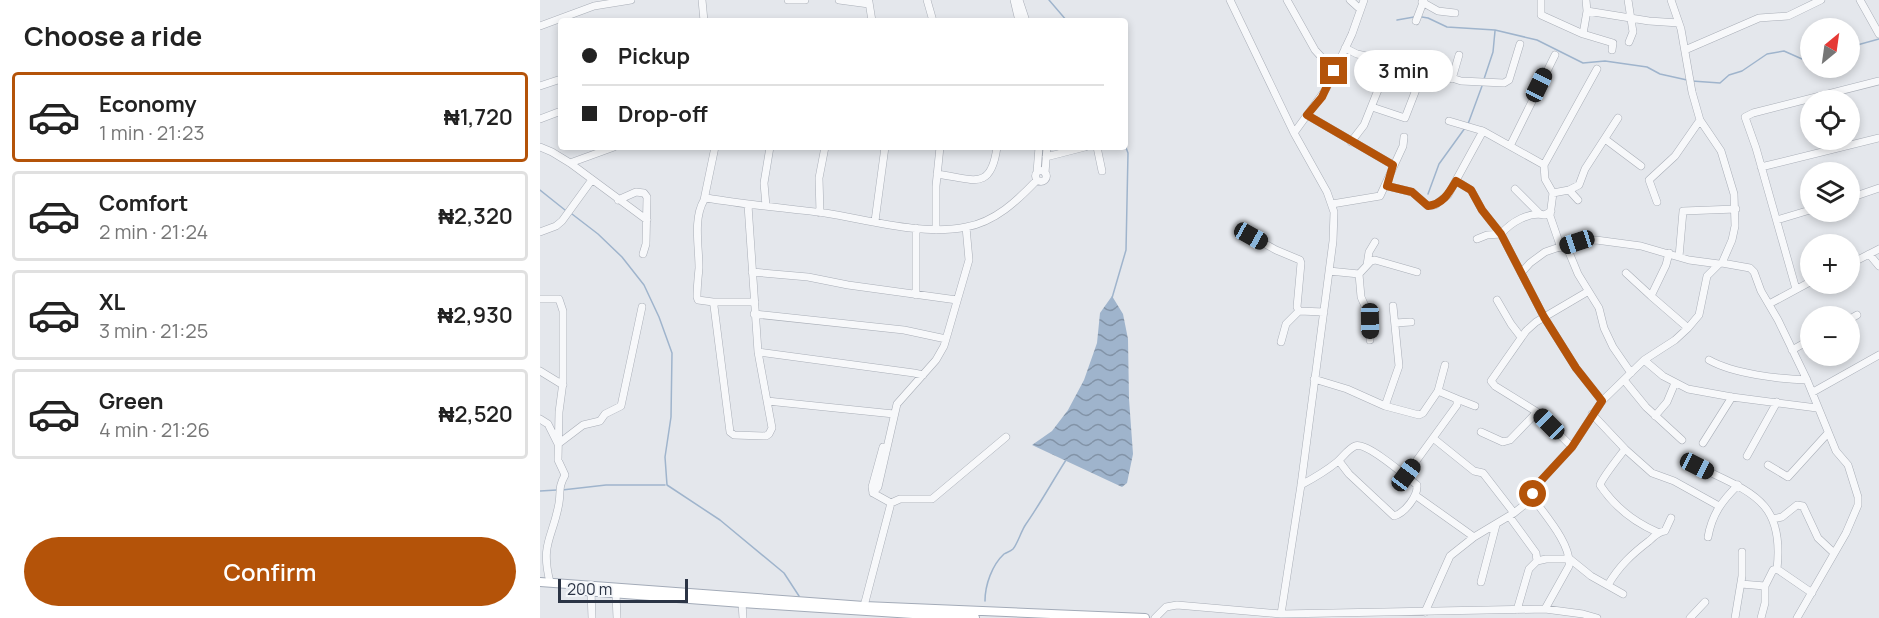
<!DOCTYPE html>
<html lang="en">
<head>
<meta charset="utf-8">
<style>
  body { margin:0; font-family:Manrope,sans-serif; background:#f2f2f2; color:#222; height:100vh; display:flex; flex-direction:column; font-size:22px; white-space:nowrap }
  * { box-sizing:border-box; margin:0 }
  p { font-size:20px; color:#767676 }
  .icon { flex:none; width:33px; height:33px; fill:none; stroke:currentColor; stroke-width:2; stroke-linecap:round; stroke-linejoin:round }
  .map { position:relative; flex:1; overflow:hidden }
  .panel { display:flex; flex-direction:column; background:#fff; width:540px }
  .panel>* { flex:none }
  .top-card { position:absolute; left:18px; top:18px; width:570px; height:132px; border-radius:6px; box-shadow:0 3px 9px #0003; display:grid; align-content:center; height:132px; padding:0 24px; background:#fff }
  .needle { width:39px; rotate:29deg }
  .buttons { position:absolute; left:1260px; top:18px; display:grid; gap:12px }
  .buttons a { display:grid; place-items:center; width:60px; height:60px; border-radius:50%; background:#fff; box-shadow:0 3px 9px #0003; font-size:30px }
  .scale { position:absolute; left:18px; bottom:15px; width:130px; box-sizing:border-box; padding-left:6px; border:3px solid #2b3445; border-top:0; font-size:16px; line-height:21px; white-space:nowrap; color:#2b3445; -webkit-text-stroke:4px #f4f6f9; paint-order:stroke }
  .end { position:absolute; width:27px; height:27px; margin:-14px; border:8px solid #b45309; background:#fff; box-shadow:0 0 0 3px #fff }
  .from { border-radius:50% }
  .bubble { position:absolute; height:42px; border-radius:21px; background:#fff; box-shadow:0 3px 9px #0003; font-size:20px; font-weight:600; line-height:42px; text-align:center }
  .car { position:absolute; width:18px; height:36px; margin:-18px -9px; border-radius:8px; box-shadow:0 0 4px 2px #0007; background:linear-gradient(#222 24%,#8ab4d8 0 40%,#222 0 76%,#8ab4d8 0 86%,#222 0) }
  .top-card b { display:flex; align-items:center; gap:21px; height:57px; font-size:22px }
  .top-card b+b { border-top:2px solid #e0e0e0 }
  .top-card i { width:15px; height:15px; background:#222 }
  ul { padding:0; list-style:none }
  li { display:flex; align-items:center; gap:18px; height:90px; margin:0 12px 9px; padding:0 12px; border:3px solid #e0e0e0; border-radius:6px }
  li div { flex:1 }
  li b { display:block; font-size:22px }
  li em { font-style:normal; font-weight:600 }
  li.selected { border-color:#b45309 }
  li>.icon { width:54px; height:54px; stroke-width:1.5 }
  h2 { padding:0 24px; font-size:27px; line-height:72px }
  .action { display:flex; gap:12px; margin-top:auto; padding:12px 24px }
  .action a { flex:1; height:69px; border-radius:36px; background:#b45309; color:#fff; font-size:24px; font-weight:600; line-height:69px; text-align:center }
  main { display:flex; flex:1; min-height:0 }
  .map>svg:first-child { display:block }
  .water { fill:url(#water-waves) }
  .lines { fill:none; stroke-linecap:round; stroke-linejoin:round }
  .stream { stroke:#9fb4cc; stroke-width:1.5 }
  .minor-casing { stroke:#a9aeb7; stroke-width:8 }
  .major-casing { stroke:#a3abb8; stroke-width:10 }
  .minor { stroke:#f7f8fa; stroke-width:7 }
  .major { stroke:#fff; stroke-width:8 }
  .route { stroke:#b45309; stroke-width:8 }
</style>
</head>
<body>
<main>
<section class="panel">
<h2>Choose a ride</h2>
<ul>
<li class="selected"><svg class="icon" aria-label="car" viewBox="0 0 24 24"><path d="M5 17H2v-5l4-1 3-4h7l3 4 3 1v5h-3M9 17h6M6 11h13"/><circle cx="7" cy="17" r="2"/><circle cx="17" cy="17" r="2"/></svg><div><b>Economy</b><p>1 min · 21:23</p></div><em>₦1,720</em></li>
<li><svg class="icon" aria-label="car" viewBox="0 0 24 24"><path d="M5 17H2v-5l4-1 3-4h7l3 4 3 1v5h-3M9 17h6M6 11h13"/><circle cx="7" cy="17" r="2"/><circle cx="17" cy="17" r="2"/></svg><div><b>Comfort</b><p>2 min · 21:24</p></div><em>₦2,320</em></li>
<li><svg class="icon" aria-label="car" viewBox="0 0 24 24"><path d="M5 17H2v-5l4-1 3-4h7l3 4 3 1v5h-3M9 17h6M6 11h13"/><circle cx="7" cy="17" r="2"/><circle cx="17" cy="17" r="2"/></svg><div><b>XL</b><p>3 min · 21:25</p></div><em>₦2,930</em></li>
<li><svg class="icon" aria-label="car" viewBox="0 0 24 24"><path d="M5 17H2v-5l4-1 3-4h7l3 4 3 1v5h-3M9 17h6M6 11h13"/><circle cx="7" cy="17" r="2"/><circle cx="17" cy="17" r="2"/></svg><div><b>Green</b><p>4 min · 21:26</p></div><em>₦2,520</em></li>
</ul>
<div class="action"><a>Confirm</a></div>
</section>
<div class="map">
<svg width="1339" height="618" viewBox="0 0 1339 618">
  <defs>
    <pattern id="water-waves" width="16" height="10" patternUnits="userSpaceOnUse" patternTransform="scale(1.5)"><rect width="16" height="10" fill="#9fb4cc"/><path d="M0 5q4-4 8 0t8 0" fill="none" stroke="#8293a7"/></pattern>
  </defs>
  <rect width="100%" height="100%" fill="#e4e7ec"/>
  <path class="water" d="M572,296L583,314L588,339L589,399L593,454L587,483L582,487L492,445L512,431L528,410L544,380L557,343L560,313Z"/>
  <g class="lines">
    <path class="stream" d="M509,0L527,21
      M882,17L888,18L907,27L955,30L997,40L1043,63L1065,61L1107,67L1120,74L1147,80
      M857,20L874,17
      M1310,47L1339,39
      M944,79L953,52L955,31
      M1152,81L1180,83L1189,75L1202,71L1227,54L1244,51L1262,59L1270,53
      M928,124L942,86
      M0,190L25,210
      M888,194L899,164L925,128
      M32,214L58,234L82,257L104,285L119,317L132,353L131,417L125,457L127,485L180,520L244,573L259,596
      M572,298L586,250L588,153L585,145
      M22,490L66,485H125
      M0,491L17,490
      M445,601C445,585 452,565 464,554C467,552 470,552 473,549C478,543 481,531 486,524C500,504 512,482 526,460"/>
    <g class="minor-casing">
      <path id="minor" d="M162,0L164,21
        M248,0H265
        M299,0L329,4
        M387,0L393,21
        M474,0L479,21L485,19
        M479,0L486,21
        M690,0L754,133L787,192L794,212L793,241L761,485L741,614
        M747,0L775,50L794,71
        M810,0L820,9
        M1001,0V15L1043,34L1073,43L1072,50
        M1046,0L1047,11
        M1088,0L1093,32L1089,42
        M1320,0L1339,34
        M329,2L332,21
        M882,2L898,11L915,13
        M876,21L884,0
        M0,26L54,6L91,0
        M1043,34L1047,11L1109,21L1139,23
        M805,48L817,54L884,69L921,81L964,83L969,80L980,44
        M1145,50L1219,18L1248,16L1281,0
        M912,79L919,55
        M0,86L21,79
        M832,107L865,118L884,69
        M767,115L853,165
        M0,119L21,111
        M909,121L943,131L1004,165
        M754,133L786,89L812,34L824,0
        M1065,139L1101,166
        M811,142L824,125L850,60
        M970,146L1015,55
        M0,147L12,152L30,163L107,220
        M557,147L562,171
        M506,157L545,147
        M30,163L74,147
        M1221,167L1339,138
        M495.5 176a5.5 5.5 0 1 1 11 0a5.5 5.5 0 1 1-11 0Z
        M497,172L499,147
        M505,173L507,147
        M397,174C433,179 451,192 457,147
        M916,181L931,190L942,210L961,234L1004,317L1036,368L1062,401
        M847,186L872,192L888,206L895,205L908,195L943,131
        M975,189L999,213
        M1029,190L1038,200
        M1013,193L1029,190L1039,185L1045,169L1078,118
        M1310,198L1339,188
        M78,200L96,192L104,193L107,197L106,244L103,254
        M164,200L175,147
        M1117,202L1109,180L1135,156L1160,120
        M792,204L840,196L863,146L864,137
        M208,205L218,352L232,428L229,434L226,436L194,435L190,432L174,306L173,302L158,300L157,297C157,288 158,278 159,268C159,246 153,219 164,200L167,198C206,205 246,208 285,213C329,220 382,236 426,227C455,222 477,201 497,180
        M226,206L224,183L230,147
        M280,213L279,178L285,147
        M1237,220L1270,210
        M335,221L345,147
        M376,228V295
        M396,230V186L400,147
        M0,232L16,226L22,221L51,181
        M711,236L736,250L760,260L761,263L757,307L759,311
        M937,239L947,235L961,234C971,222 990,211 1005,215L1011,211
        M1026,245L1038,274L1059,308L1064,328L1073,347L1091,373
        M1021,248L1010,216L1013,193L1005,179L1004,165L1057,69
        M1129,253L1126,265L1111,296L1148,328
        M1329,254L1339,266
        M1139,257L1143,211L1196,209
        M1182,263L1210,268L1214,272L1221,291L1238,320L1267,380L1296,451L1308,465L1318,497V505L1306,533L1257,618
        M1310,264L1339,249
        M827,265L829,252L835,242
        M789,271L819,274
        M212,272L268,277L308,285L417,300
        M981,273L990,263L1005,252L1037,241L1056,240L1101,246L1149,260L1179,264
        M1086,273L1111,296
        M1256,289L1216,148L1205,117L1213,113L1339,81
        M0,299H19L23,311V382L19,412L18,460L25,475C18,488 21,490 19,503C13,538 0,543 10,582
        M957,300L971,324L981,337
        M173,302H215
        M1229,304L1270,282
        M214,314L364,330L406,339
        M1310,319L1317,315
        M855,323L871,322
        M830,340L829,315L821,297L819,274L831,261L835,260L877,272
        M741,342L746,324L759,311L784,312
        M1252,350L1270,340
        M218,352L374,373L383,375
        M1104,360L1123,376L1148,389L1192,397L1277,408
        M1169,360C1194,374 1239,379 1267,380
        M0,371L23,385
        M774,379L807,389L845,406L879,415L883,413L898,391L905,365
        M1084,380L1106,407L1142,440
        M1273,392L1339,355
        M917,399L935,406
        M227,401L354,414
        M845,406L859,366L853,306
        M1052,414L1085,449L1112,473L1134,481L1179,506
        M1115,416L1127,402L1135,383
        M0,419L8,424L18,444L43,425L60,421L65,414L81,406L102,307
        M941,432L963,442L970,440L997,412
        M893,438L934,471L943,473L974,513
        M1163,443L1192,397
        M1032,447L997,412L955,386L951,381L986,331L996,322L1047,292
        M1085,449C1079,457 1062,478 1060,485C1074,506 1094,522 1117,532
        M1207,456L1237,402
        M1228,465L1248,477L1288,433
        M1157,466C1209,492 1245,499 1237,569L1272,593
        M866,475L917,405V399L898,391
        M761,485C774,478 786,471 797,462C803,457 808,449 815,446C826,441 867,477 877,485C878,496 865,513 854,516L809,474L799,461
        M333,493L338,487L357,404L396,360L404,346L429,260L426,227
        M333,493L332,487L343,447
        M333,493L351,503
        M875,495L934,537
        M993,498C1005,515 1032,545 1029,566L1005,609
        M969,516L996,553L997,561
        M1233,519L1242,517L1257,505L1263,506L1278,538L1294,553
        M1168,537C1172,514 1182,501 1198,485
        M941,582L956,525
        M1201,584L1225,586V603L1221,618
        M1068,585C1079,566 1092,554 1109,541C1115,536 1117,532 1125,531L1131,518
        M1225,586L1233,570L1237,569
        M51,591L52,618
        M76,594L77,618
        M202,603L203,618
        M324,606L351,503L360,499H392L466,437
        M977,610L989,569L997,561L1006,559H1030L1051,576L1083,594
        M885,612L910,556L934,537L974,513L993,498L996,486L1032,447L1062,401L1104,360L1135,340L1148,328L1159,315L1167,276L1179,264L1182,263L1192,240L1195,226L1194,194L1181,151L1160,120L1152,92L1141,29L1131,0
        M615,618L626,607L637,605L741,614L1005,609L1043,614L1057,618
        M1150,618L1165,602
        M1195,618L1202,576V552"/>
    </g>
    <g class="major-casing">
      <path id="major" d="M0,582L324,606L605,618
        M45,591L202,603L435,618"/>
    </g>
    <use href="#minor" class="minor"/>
    <use href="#major" class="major"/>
  </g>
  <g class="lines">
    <path class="route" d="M794,71L782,97L767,115L853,165L847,186L872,192L888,206C903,204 909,193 916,181L931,190L942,210L961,234L1004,317L1036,368L1062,401L1032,447L996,486L993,494"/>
  </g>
</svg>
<div class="buttons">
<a><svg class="needle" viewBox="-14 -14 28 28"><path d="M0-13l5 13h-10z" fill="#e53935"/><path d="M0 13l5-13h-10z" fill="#767676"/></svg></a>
<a><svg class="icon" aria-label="locate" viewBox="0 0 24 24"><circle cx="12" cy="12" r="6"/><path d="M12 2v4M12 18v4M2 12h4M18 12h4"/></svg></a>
<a><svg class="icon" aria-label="layers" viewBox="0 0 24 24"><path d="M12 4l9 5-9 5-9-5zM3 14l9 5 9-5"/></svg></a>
<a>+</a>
<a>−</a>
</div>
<div class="scale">200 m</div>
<i class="end from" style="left:993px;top:494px"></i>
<i class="end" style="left:794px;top:71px"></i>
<div class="bubble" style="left:814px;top:50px;width:99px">3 min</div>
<i class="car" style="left:999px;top:85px;rotate:26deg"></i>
<i class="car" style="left:711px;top:236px;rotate:119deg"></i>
<i class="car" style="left:1037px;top:242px;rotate:252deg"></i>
<i class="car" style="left:830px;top:321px;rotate:179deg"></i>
<i class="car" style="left:1009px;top:424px;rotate:315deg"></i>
<i class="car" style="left:1157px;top:466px;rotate:117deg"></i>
<i class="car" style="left:866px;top:475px;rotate:37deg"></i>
<div class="top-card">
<b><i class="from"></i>Pickup</b>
<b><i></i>Drop-off</b>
</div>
</div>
</main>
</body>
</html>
